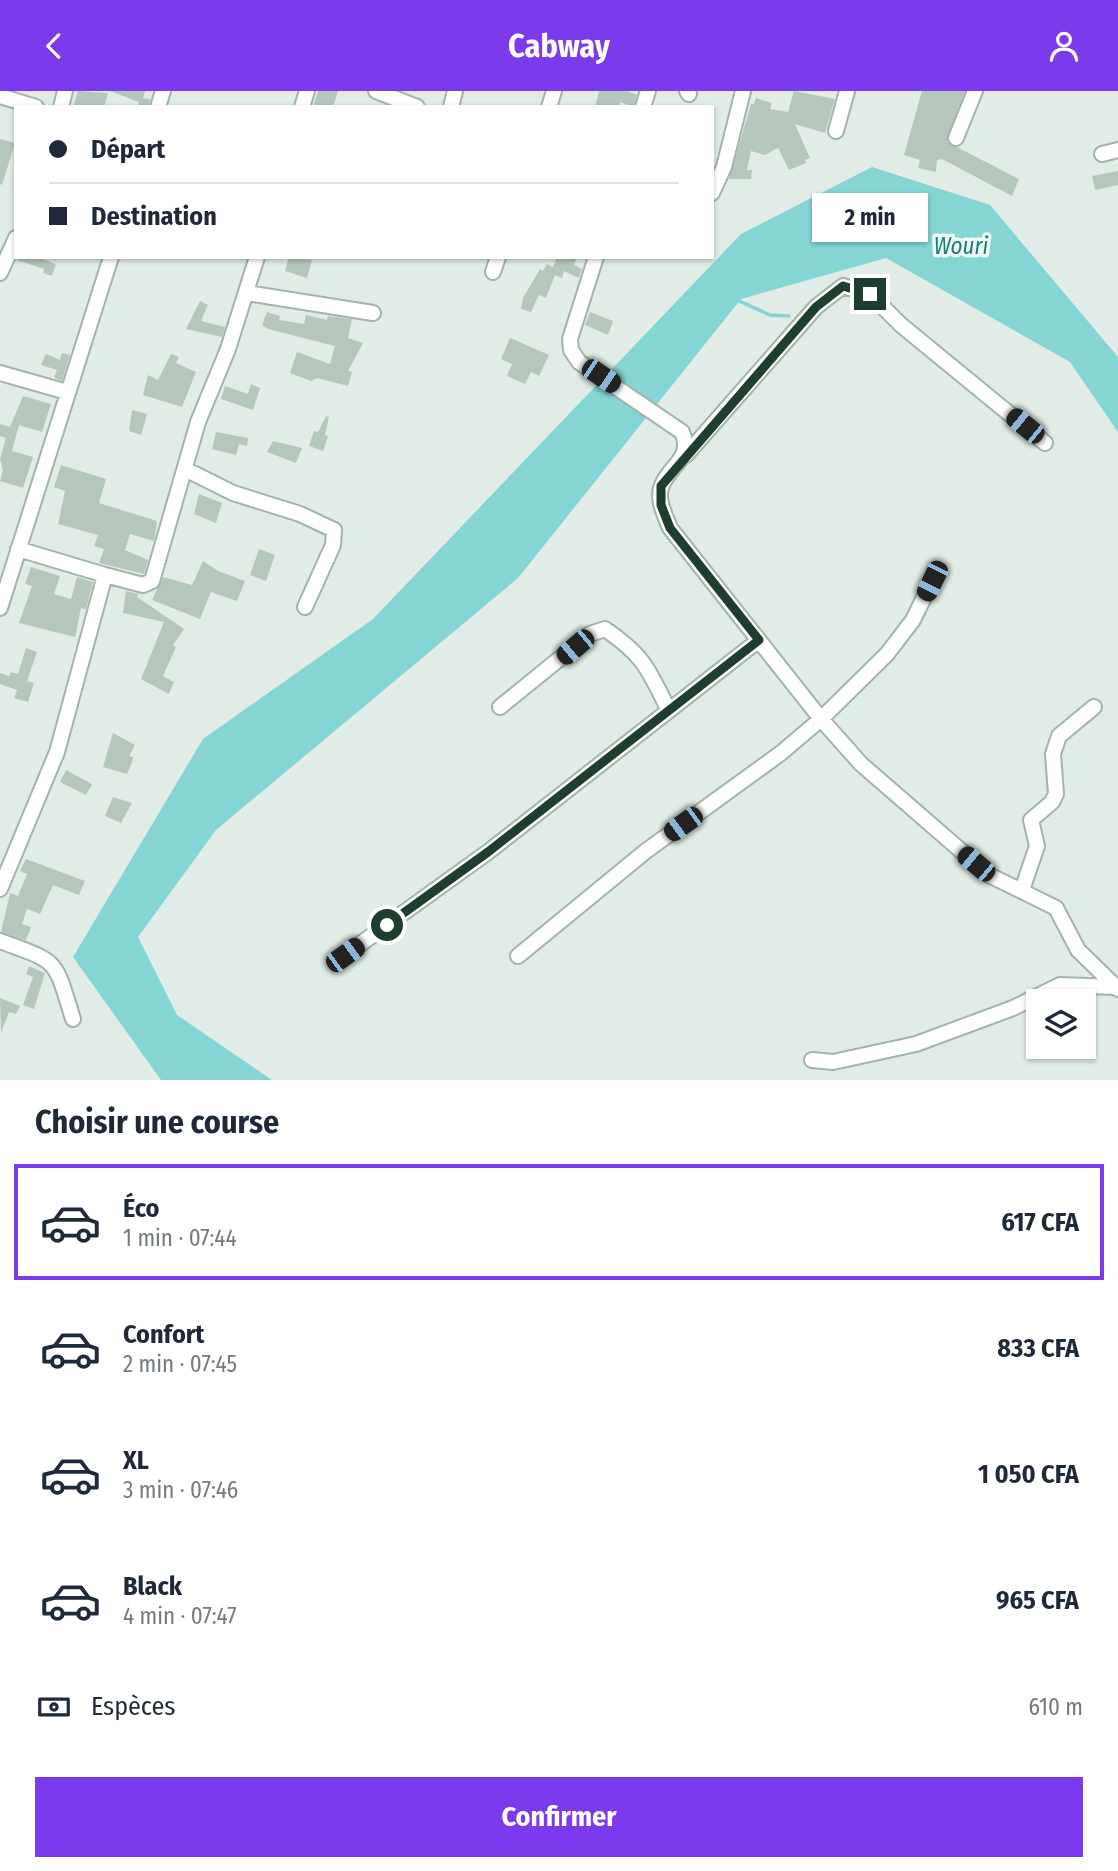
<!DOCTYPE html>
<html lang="fr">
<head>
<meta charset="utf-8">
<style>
  body { margin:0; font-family:"Fira Sans Condensed",sans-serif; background:#f2f2f3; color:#1f2937; height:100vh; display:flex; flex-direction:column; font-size:26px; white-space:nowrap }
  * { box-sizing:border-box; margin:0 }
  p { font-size:23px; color:#747a83 }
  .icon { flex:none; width:38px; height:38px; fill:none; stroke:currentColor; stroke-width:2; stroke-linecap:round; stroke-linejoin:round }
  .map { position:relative; height:989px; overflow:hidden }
  .side { display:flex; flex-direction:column; background:#fff; flex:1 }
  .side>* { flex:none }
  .hud { position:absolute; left:14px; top:14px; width:700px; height:154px; border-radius:0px; box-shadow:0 2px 5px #0004; display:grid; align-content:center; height:154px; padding:0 35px; background:#fff }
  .tools { position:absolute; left:1026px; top:898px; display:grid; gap:14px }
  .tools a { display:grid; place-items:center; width:70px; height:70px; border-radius:0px; background:#fff; box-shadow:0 2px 5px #0004; font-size:35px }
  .end { position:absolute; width:32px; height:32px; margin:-16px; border:9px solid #1f3e30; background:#fff; box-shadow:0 0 0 4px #fff }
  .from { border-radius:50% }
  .bubble { position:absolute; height:49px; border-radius:0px; background:#fff; box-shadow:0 2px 5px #0004; font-size:23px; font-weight:700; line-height:49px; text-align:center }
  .car { position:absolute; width:21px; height:42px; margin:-21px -10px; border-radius:9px; box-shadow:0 0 5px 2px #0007; background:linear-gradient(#222 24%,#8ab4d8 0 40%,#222 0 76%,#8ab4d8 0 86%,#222 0) }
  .hud b { display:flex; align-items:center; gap:24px; height:66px; font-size:26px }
  .hud b+b { border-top:2px solid #e0e1e3 }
  .hud i { width:18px; height:18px; background:#1f2937 }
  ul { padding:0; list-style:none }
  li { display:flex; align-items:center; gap:21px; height:116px; margin:0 14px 10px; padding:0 21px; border:4px solid transparent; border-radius:0px }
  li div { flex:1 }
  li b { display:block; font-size:26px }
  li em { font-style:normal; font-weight:700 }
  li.current { border-color:#7c3aed }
  li>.icon { width:63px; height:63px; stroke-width:1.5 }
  h2 { padding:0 35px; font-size:32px; line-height:84px }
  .pay { display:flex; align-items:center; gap:18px; height:77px; padding:0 35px; font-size:26px }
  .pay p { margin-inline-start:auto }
  .action { display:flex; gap:14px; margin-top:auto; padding:14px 35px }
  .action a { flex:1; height:80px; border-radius:0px; background:#7c3aed; color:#fff; font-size:28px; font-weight:700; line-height:80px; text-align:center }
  header { display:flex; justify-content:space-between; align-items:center; height:91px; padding:0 35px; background:#7c3aed; color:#fff; font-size:32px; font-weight:700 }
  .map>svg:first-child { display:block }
  .water { fill:#84d5d4 }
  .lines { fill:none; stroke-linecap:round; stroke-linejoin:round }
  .stream { stroke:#84d5d4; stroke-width:3.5 }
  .building { fill:#b5c7bd }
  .minor-casing { stroke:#a2b4ab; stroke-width:18 }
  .minor { stroke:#fff; stroke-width:14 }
  .route { stroke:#1f3e30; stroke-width:9 }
  .labels { text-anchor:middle; stroke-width:7; stroke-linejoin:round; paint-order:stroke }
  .water-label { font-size:23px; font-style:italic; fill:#157d7d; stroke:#f1f8f3 }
</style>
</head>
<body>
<header><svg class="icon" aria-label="back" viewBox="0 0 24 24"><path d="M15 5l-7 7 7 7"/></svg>Cabway<svg class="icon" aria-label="person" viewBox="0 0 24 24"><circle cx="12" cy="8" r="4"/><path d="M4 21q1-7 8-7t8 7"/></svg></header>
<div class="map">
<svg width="1118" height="989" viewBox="0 0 1118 989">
  <rect width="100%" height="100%" fill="#e0ece5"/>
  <path class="water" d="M872,76L990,114L1118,266V341L1070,271L886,167L741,208L518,487L216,739L138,846L177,924L272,989H161L73,866L203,648L373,528L741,143Z"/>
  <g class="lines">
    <path class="stream" d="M737,209L770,224L789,225"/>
  </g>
  <path class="building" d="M78,0L108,2L104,16H73Z
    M110,0H145L143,7L150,8L149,16L138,14L139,11Z
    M318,0H338L333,16H313Z
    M599,0H627L637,4L634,16L620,11L619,16H595Z
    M794,0L835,8L825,42L795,33L810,67L805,69L806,72L789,79L778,57L765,64L751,60L747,79H752L751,88H729L751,13H754L756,7L772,12L770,18L788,21Z
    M922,0H965L947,51L1019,88L1012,105L942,68L937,69L936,81L918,77L920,69L904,64Z
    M0,48L15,52L2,94L0,93Z
    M1118,80V94L1095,99L1092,85Z
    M18,166H37L56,173L52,185L43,182L44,178L17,169Z
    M289,166L312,169L307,187L285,180Z
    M557,166H577L574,174L582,178L579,187L564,180L562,187L555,184L546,207L539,204L531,221L521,218L523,207L540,178L543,180L547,173L553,176Z
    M200,210L208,214L201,230L225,236L222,246L186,238Z
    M267,221L280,225L279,229L304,233L306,224L327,229L328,225L352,228L348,247L363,252L348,280L352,281L348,295L317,287L311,290L290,282L297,261L330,273L335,255L268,238L262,234Z
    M590,221L613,230L608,244L585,234Z
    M510,247L549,264L539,285L531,281L525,293L507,285L512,273L501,268Z
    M62,262L70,264L62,290L54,287L57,279L41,274L46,263L60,269Z
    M171,263L179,266L176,272L196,281L182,316L143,304L148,284L158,289Z
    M251,293L260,297L253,319L221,308L225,295L248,303Z
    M23,305L51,313L42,341L19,334L12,360L33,366L23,397L0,390L3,379L0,368L6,347L0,345V333L10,336Z
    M132,319L147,323L141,344L129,340Z
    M326,325L329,326L325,344L328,345L323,360L309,355L314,340L318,341Z
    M216,341L248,347L247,355L239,353L236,364L212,358Z
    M273,350L302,357L296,372L267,361Z
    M61,374L106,388L99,412L157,430L154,450L130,443L125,459L148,469L144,483L99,472L104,458L94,455L98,444L58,433L65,400L54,396Z
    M199,403L222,412L216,432L194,423Z
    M259,458L275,464L266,490L250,484Z
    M203,470L218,480L245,490L237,510L211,501L200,528L152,509L163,486L192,494Z
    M31,476L60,485L54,503L71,508L77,486L93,491L86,518L81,517L75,546L19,532L32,495L25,493Z
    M126,500L138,503L137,506L184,538L173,554L176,556L163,585L174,591L169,603L141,588L164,531L123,522Z
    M26,557L37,561L27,590L34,592L28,611L14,607L17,599L0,593V582L9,585L11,581L18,583Z
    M113,642L135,654L129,665L133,666L132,671L127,683L103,676Z
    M66,679L92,693L86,704L60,691Z
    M113,706L132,712L121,732L105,725Z
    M26,768L85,790L79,804L53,794L40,823L27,818L22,833L31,836L26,849L1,841L10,802L18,805L27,783L20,780Z
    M29,875L45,882L34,918L23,914L33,886L26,883Z
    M0,907L20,915L16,923L9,921L1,942Z"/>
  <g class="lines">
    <g class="minor-casing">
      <path id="minor" d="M376,0L417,16
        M687,0L689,3
        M0,5L36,16
        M61,16L65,0
        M158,16L163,0
        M302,16L307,0
        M451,16L455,0
        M549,16L554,0
        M643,16L648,0
        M836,40L847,0
        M956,47L975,0
        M1102,63L1118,59
        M712,102L724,76L743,0
        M596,166L570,248L571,259L579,271L682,341C693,367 672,372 662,394C656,408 665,424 670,437L821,628L861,673L989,784L1056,817L1078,859L1118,898
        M493,181L498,166
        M0,182L16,147
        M247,202L373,222
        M0,282L67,301
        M686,364L816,216L843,195L870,203L901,234L1045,352
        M187,379L233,402L300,423L334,439L333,454L305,516
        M105,484L143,494L152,490L198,331L228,258L257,166
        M0,517L111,166
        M500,616L590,543L605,538C643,564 648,577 668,618
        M0,798L57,661L105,484L18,458
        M1022,799L1037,755L1031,729L1052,711L1056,703L1053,663L1059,645L1094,616
        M0,850C60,872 54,867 73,928
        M345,864L488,761L759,549
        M518,865L646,760L781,662L821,628L887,563L913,529L932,490
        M812,969L833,971L916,953L1013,917L1060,894L1115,896"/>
    </g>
    <use href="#minor" class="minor"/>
  </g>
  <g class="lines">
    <path class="route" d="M387,834L488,761L759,549L670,437L661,414V395L816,216L843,195L870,203"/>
  </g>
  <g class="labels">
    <g class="water-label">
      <text x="961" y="163">Wouri</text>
    </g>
  </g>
</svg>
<div class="tools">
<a><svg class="icon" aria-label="layers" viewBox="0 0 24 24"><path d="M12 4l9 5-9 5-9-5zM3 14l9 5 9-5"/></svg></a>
</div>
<i class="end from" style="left:387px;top:834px"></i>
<i class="end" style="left:870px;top:203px"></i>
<div class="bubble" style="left:812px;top:102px;width:116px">2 min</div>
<i class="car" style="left:601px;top:285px;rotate:124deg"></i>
<i class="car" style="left:1025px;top:335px;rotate:309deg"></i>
<i class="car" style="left:932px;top:490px;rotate:206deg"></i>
<i class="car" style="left:575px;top:556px;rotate:230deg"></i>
<i class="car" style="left:683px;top:733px;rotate:234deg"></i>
<i class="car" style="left:976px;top:773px;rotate:310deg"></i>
<i class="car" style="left:345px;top:864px;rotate:54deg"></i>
<div class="hud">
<b><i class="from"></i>Départ</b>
<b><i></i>Destination</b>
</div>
</div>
<section class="side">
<h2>Choisir une course</h2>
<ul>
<li class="current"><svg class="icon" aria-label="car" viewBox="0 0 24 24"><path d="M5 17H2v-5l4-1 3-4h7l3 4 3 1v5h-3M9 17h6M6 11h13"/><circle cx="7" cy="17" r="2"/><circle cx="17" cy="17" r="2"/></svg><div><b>Éco</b><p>1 min · 07:44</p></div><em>617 CFA</em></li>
<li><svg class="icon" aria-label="car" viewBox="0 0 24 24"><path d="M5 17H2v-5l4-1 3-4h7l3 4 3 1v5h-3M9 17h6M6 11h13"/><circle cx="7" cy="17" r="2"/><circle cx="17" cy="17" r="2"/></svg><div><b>Confort</b><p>2 min · 07:45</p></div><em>833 CFA</em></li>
<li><svg class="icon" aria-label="car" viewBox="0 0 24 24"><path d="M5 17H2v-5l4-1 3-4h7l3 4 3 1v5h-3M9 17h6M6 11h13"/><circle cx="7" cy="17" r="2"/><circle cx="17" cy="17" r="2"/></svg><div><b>XL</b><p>3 min · 07:46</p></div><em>1 050 CFA</em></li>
<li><svg class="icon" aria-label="car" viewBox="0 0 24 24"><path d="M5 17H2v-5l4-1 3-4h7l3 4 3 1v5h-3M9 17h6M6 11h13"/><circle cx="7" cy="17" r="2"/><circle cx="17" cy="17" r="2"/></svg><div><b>Black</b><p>4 min · 07:47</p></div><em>965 CFA</em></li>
</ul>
<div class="pay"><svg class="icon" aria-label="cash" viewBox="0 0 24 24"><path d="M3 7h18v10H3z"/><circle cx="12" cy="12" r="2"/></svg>Espèces<p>610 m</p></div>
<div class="action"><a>Confirmer</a></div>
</section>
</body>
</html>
